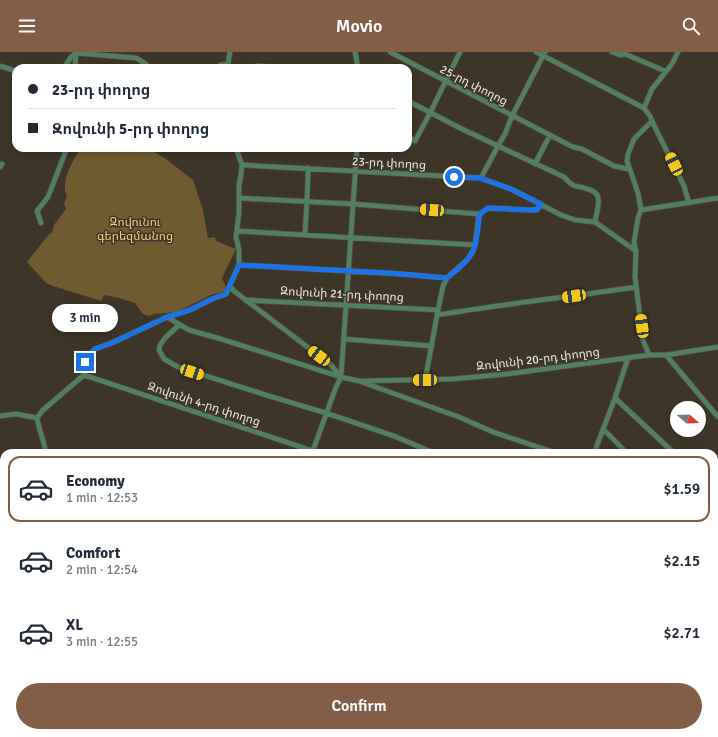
<!DOCTYPE html>
<html lang="en">
<head>
<meta charset="utf-8">
<style>
  body { margin:0; font-family:Signika,"Noto Sans Armenian",sans-serif; background:#f2f2f3; color:#1f2937; height:100vh; display:flex; flex-direction:column; font-size:15px; white-space:nowrap }
  * { box-sizing:border-box; margin:0 }
  p { font-size:13px; color:#747a83 }
  .icon { flex:none; width:22px; height:22px; fill:none; stroke:currentColor; stroke-width:2; stroke-linecap:round; stroke-linejoin:round }
  .map { position:relative; flex:1; overflow:hidden }
  .sheet { position:absolute; left:0px; top:397px; width:718px; height:288px; display:flex; flex-direction:column; background:#fff; border-radius:12px 12px 0 0; box-shadow:0 2px 6px #0003 }
  .sheet>* { flex:none }
  .guide { position:absolute; left:12px; top:12px; width:400px; height:88px; border-radius:12px; box-shadow:0 2px 6px #0003; display:grid; align-content:center; height:88px; padding:0 16px; background:#fff }
  .needle { width:26px; rotate:109deg }
  .controls { position:absolute; left:670px; top:349px; display:grid; gap:8px }
  .controls a { display:grid; place-items:center; width:36px; height:36px; border-radius:50%; background:#fff; box-shadow:0 2px 6px #0003; font-size:20px }
  .end { position:absolute; width:18px; height:18px; margin:-9px; border:5px solid #1a73e8; background:#fff; box-shadow:0 0 0 2px #fff }
  .from { border-radius:50% }
  .bubble { position:absolute; height:28px; border-radius:14px; background:#fff; box-shadow:0 2px 6px #0003; font-size:13px; font-weight:600; line-height:28px; text-align:center }
  .car { position:absolute; width:12px; height:24px; margin:-12px -6px; border-radius:5px; box-shadow:0 0 3px 1px #0007; background:linear-gradient(#f5c518 24%,#345 0 40%,#f5c518 0 76%,#345 0 86%,#f5c518 0) }
  .guide b { display:flex; align-items:center; gap:14px; height:38px; font-size:15px }
  .guide b+b { border-top:1px solid #e0e1e3 }
  .guide i { width:10px; height:10px; background:#1f2937 }
  ul { padding:7px 0 0; list-style:none }
  li { display:flex; align-items:center; gap:12px; height:66px; margin:0 8px 6px; padding:0 8px; border:2px solid transparent; border-radius:12px }
  li div { flex:1 }
  li b { display:block; font-size:15px }
  li em { font-style:normal; font-weight:600 }
  li.active { border-color:#835d45 }
  li>.icon { width:36px; height:36px; stroke-width:1.5 }
  .cta { display:flex; gap:8px; margin-top:auto; padding:8px 16px }
  .cta a { flex:1; height:46px; border-radius:24px; background:#835d45; color:#fff; font-size:16px; font-weight:600; line-height:46px; text-align:center }
  header { display:flex; justify-content:space-between; align-items:center; height:52px; padding:0 16px; background:#835d45; color:#fff; font-size:18px; font-weight:600 }
  .map>svg:first-child { display:block }
  .green { fill:#705b30 }
  .lines { fill:none; stroke-linecap:round; stroke-linejoin:round }
  .minor-casing { stroke:#585244; stroke-width:6 }
  .major-casing { stroke:#585244; stroke-width:8 }
  .minor { stroke:#527e61; stroke-width:4.5 }
  .major { stroke:#65c38a; stroke-width:6 }
  .route { stroke:#1a73e8; stroke-width:5 }
  .labels { text-anchor:middle; stroke-width:3; stroke-linejoin:round; paint-order:stroke }
  .street-label { font-size:12px; fill:#e7e3da; stroke:#3d3628 }
  .park-label { font-size:12px; fill:#f5cb74; stroke:#3d3628 }
</style>
</head>
<body>
<header><svg class="icon" aria-label="menu" viewBox="0 0 24 24"><path d="M4 6h16M4 12h16M4 18h16"/></svg>Movio<svg class="icon" aria-label="search" viewBox="0 0 24 24"><circle cx="10" cy="10" r="6"/><path d="M15 15l6 6"/></svg></header>
<div class="map">
<svg width="718" height="685" viewBox="0 0 718 685">
  <rect width="100%" height="100%" fill="#3d3628"/>
  <path class="green" d="M81,96H148L166,107L193,128L203,158L208,186L215,185L216,189L236,197L222,226L226,235L225,239L211,243L176,260L154,262L149,264L143,262L135,251L119,246L104,243L101,249L53,234L46,231L27,210L50,181H52L54,173L66,157L64,151L67,145C60,129 72,110 81,96Z"/>
  <g class="lines">
    <g class="minor-casing">
      <path id="minor" d="M355,0L358,16
        M390,0L573,95L582,97L614,114L629,117
        M536,0L644,56L652,37L672,12L678,0
        M612,0L620,3L625,2L665,19
        M0,14L16,19
        M257,14L289,16
        M64,16L71,5L76,1L136,6L146,12
        M75,16L76,0
        M219,16L220,13L228,12L230,0
        M408,49L462,77L564,125C567,128 569,131 573,133C580,136 595,136 598,145C600,152 596,163 595,170
        M644,56L650,64L652,69L634,87L628,102L627,109L638,141L641,158L638,166L634,190L636,199L635,225L643,288L649,303
        M652,69L684,134L689,151
        M408,85L415,89L430,61L460,0
        M236,96L242,113L241,123L239,133V161L236,185L239,198V213L402,222L447,226
        M535,112L550,83
        M242,113L480,126L511,137L561,163L575,168L595,170L636,199
        M0,115L2,112
        M481,126L498,94L505,82L512,64L545,0
        M239,146L353,152L479,162
        M641,158L718,146
        M41,171L37,159L48,145L67,96
        M237,179L475,193
        M305,183C306,160 308,139 308,116
        M230,234L234,239L331,313L341,325
        M246,248L438,258
        M437,263C503,252 570,245 636,235
        M167,265L190,258L212,247L226,242L239,213
        M179,273L165,286L160,293L159,298L164,307L178,315L269,344L326,361L394,384L434,401
        M344,287L432,294
        M666,303L718,365
        M84,323L87,305L95,297L114,290L167,265L189,278L221,287L341,325L359,329L459,365L493,380L556,401
        M84,323L319,401
        M362,329L453,327L507,322L649,303H666L718,295
        M425,329L438,258L443,234L447,226L467,208L473,199L475,193L479,162L488,156L531,158L537,157L541,152
        M615,346L674,401
        M0,364L16,362L37,366
        M604,378L627,401
        M46,401C44,389 39,378 37,366L43,358L84,323
        M312,401L336,335L341,325L357,96
        M594,401L615,346L628,306
        M0,437L4,432
        M714,440L718,444
        M0,454L4,457
        M0,466L4,461
        M714,542L718,548
        M714,617L718,623
        M0,660L4,655
        M116,681L117,685
        M239,681L250,685
        M436,681L439,685
        M592,681L595,685
        M623,681L625,685
        M6,685H7
        M68,685L80,681
        M219,685L220,681
        M333,685L334,681
        M378,685L379,681
        M614,685L620,681"/>
    </g>
    <g class="major-casing">
      <path id="major" d="M714,631L718,627
        M679,685L681,681"/>
    </g>
    <use href="#minor" class="minor"/>
    <use href="#major" class="major"/>
  </g>
  <g class="lines">
    <path class="route" d="M85,310L87,305L95,297L114,290L167,265L190,258L212,247L226,242L239,213L389,221L447,226C457,218 472,207 475,193C478,183 478,172 480,162L488,156L531,158H537L541,152L511,137L480,126L454,125"/>
  </g>
  <g class="labels">
    <g class="street-label">
      <text transform="translate(474 33) rotate(27)" y="4">25-րդ փողոց</text>
      <text transform="translate(389 111) rotate(3)" y="4">23-րդ փողոց</text>
      <text transform="translate(342 242) rotate(3)" y="4">Զովունի 21-րդ փողոց</text>
      <text transform="translate(538 307) rotate(-7)" y="4">Զովունի 20-րդ փողոց</text>
      <text transform="translate(204 352) rotate(18)" y="4">Զովունի 4-րդ փողոց</text>
    </g>
    <g class="park-label">
      <text x="135" y="174">Զովունու<tspan x="135" dy="14">գերեզմանոց</tspan></text>
    </g>
  </g>
</svg>
<div class="controls">
<a><svg class="needle" viewBox="-14 -14 28 28"><path d="M0-13l5 13h-10z" fill="#e53935"/><path d="M0 13l5-13h-10z" fill="#747a83"/></svg></a>
</div>
<i class="end from" style="left:454px;top:125px"></i>
<i class="end" style="left:85px;top:310px"></i>
<div class="bubble" style="left:52px;top:252px;width:66px">3 min</div>
<i class="car" style="left:674px;top:112px;rotate:334deg"></i>
<i class="car" style="left:432px;top:158px;rotate:274deg"></i>
<i class="car" style="left:574px;top:244px;rotate:262deg"></i>
<i class="car" style="left:642px;top:274px;rotate:352deg"></i>
<i class="car" style="left:319px;top:304px;rotate:307deg"></i>
<i class="car" style="left:192px;top:320px;rotate:108deg"></i>
<i class="car" style="left:425px;top:328px;rotate:269deg"></i>
<div class="guide">
<b><i class="from"></i>23-րդ փողոց</b>
<b><i></i>Զովունի 5-րդ փողոց</b>
</div>
<section class="sheet">
<ul>
<li class="active"><svg class="icon" aria-label="car" viewBox="0 0 24 24"><path d="M5 17H2v-5l4-1 3-4h7l3 4 3 1v5h-3M9 17h6M6 11h13"/><circle cx="7" cy="17" r="2"/><circle cx="17" cy="17" r="2"/></svg><div><b>Economy</b><p>1 min · 12:53</p></div><em>$1.59</em></li>
<li><svg class="icon" aria-label="car" viewBox="0 0 24 24"><path d="M5 17H2v-5l4-1 3-4h7l3 4 3 1v5h-3M9 17h6M6 11h13"/><circle cx="7" cy="17" r="2"/><circle cx="17" cy="17" r="2"/></svg><div><b>Comfort</b><p>2 min · 12:54</p></div><em>$2.15</em></li>
<li><svg class="icon" aria-label="car" viewBox="0 0 24 24"><path d="M5 17H2v-5l4-1 3-4h7l3 4 3 1v5h-3M9 17h6M6 11h13"/><circle cx="7" cy="17" r="2"/><circle cx="17" cy="17" r="2"/></svg><div><b>XL</b><p>3 min · 12:55</p></div><em>$2.71</em></li>
</ul>
<div class="cta"><a>Confirm</a></div>
</section>
</div>
</body>
</html>
